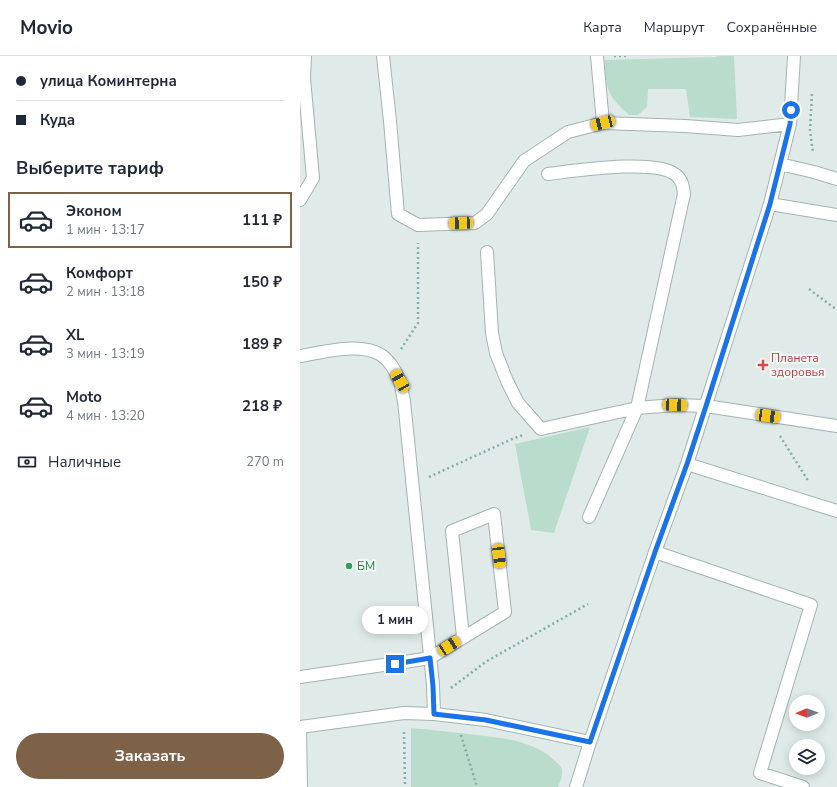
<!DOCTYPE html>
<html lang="ru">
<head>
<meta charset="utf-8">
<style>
  body { margin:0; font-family:"Nunito Sans",sans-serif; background:#f6f6f7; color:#1f2937; height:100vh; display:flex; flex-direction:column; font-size:15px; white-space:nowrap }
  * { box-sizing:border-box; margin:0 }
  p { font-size:13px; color:#747a83 }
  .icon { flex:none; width:22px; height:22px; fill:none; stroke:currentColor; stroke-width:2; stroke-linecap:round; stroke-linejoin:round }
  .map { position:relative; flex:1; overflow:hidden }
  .drawer { display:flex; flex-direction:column; background:#fff; width:300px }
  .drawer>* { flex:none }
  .banner { display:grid; align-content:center; height:88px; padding:0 16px; background:#fff }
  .needle { width:26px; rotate:269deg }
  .fabs { position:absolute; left:489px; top:639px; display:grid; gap:8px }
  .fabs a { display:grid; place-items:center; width:36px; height:36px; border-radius:50%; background:#fff; box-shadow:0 2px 10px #0003; font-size:20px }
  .end { position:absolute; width:18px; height:18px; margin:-9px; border:5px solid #1a73e8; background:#fff; box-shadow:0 0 0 2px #fff }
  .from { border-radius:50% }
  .bubble { position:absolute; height:28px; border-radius:14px; background:#fff; box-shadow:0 2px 10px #0003; font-size:13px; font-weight:700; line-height:28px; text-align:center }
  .car { position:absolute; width:12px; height:24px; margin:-12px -6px; border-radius:5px; box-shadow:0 0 3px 1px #0007; background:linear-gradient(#f5c518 24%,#345 0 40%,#f5c518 0 76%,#345 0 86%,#f5c518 0) }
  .banner b { display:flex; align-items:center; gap:14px; height:38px; font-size:15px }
  .banner b+b { border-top:1px solid #e0e1e3 }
  .banner i { width:10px; height:10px; background:#1f2937 }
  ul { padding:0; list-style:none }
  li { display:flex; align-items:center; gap:12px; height:56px; margin:0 8px 6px; padding:0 8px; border:2px solid transparent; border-radius:0px }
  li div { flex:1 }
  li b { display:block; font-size:15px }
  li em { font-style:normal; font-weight:700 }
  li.on { border-color:#7d6247 }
  li>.icon { width:36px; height:36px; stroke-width:1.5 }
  h2 { padding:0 16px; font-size:18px; line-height:48px }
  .pay { display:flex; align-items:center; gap:10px; height:44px; padding:0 16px; font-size:15px }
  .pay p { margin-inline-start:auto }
  .primary-button { display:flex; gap:8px; margin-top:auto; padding:8px 16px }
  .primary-button a { flex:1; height:46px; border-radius:24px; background:#7d6247; color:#fff; font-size:16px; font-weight:700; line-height:46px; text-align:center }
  header { display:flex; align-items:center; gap:24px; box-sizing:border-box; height:56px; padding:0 20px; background:#fff; border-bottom:1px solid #e0e1e3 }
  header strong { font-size:19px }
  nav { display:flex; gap:22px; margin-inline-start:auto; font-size:14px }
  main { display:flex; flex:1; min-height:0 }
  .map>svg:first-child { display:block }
  .green { fill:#badccc }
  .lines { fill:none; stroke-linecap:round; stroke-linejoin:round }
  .minor-casing { stroke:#a3b3b1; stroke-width:14 }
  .path { stroke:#81aeac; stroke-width:2.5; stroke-dasharray:2 3; stroke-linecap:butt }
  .minor { stroke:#fff; stroke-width:12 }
  .route { stroke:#1a73e8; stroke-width:5 }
  .health-dot { fill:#e0444e; stroke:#f1f8f6; stroke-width:1.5 }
  .leisure-dot { fill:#2e9e5b; stroke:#f1f8f6; stroke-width:1.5 }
  .labels { text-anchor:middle; stroke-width:4; stroke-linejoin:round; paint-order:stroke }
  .health-label { font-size:12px; fill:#be3a42; stroke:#f1f8f6; text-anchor:start }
  .leisure-label { font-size:12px; fill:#27864d; stroke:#f1f8f6; text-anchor:start }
</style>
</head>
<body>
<header>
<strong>Movio</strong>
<nav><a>Карта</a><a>Маршрут</a><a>Сохранённые</a></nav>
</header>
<main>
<section class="drawer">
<div class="banner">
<b><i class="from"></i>улица Коминтерна</b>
<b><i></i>Куда</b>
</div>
<h2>Выберите тариф</h2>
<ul>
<li class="on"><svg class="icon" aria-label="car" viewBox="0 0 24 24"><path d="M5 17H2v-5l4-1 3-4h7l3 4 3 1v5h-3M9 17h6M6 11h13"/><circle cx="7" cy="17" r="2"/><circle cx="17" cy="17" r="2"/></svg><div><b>Эконом</b><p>1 мин · 13:17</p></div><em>111 ₽</em></li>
<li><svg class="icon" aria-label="car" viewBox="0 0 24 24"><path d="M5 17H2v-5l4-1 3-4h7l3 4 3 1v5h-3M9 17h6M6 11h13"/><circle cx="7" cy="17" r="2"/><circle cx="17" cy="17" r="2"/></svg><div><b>Комфорт</b><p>2 мин · 13:18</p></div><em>150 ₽</em></li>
<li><svg class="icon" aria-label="car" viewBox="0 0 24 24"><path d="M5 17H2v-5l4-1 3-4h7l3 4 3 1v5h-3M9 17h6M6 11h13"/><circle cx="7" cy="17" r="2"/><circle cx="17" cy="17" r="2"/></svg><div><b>XL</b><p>3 мин · 13:19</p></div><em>189 ₽</em></li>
<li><svg class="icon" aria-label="car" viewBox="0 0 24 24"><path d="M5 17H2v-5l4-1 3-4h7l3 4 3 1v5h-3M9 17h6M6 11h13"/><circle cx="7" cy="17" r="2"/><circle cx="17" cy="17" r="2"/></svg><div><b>Moto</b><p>4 мин · 13:20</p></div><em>218 ₽</em></li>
</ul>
<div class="pay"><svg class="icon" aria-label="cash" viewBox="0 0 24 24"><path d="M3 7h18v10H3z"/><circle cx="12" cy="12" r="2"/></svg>Наличные<p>270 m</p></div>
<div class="primary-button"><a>Заказать</a></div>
</section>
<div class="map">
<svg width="537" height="731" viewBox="0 0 537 731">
  <rect width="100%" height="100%" fill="#e0ebe9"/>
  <path class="green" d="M417,0H434L437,63L390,61L386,33H348L347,51L338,59H329C322,52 314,46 310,37C305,27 306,15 304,4L416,1Z
    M290,371L254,477L231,474L215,388Z
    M111,672C133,674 155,676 177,679C204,682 234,685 254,704C257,707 261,709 262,713C263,719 260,726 258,731H111Z"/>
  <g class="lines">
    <g class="minor-casing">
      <path id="minor" d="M83,0L90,65L98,158L118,169L175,167L187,158L224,105L268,76L303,67L385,70L438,74L490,68
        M297,0L303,67
        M480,108L514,116L537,123
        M248,118C274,115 357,102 376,119C382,124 383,130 384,138L337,352L289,461
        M0,144L13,122L4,22L5,0
        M470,148L537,159
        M187,196L192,277L196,297L207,325L218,347L241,373L337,352L375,349L406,350L537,370
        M0,300C23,296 60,286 81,299C89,304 96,315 99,324C102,330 102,338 104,345L133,629L134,658
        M387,408L537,455
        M355,496L511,549L460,717L503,731
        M0,621L111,605L130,602L205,556L194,458L152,475L163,581
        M0,671L104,657L134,658L186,664L290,686
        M0,671L1,731
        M276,731L290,686L355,496L387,408L470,148L490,68L494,0"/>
    </g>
    <path class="path" d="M314,0H327
      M512,38L510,74L513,97
      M509,233L537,254
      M101,293L118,267V187
      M480,380L509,426
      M129,421L212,383L223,379
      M151,632L187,605L288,548
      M104,676L105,731
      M161,679L177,731"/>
    <use href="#minor" class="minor"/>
  </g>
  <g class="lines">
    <path class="route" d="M95,608L130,602L133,630L134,658L186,664L290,686L355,496L387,408L406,350L470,148L490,68L491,54"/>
  </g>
  <path class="health-dot" d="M461 303h4v4h4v4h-4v4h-4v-4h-4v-4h4z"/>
  <circle class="leisure-dot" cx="49" cy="510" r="4"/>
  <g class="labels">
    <g class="health-label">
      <text x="471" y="306">Планета<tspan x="471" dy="14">здоровья</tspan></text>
    </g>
    <g class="leisure-label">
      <text x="57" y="514">БМ</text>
    </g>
  </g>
</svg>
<div class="fabs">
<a><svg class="needle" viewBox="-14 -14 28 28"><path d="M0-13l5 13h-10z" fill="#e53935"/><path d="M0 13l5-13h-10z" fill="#747a83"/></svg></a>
<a><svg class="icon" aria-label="layers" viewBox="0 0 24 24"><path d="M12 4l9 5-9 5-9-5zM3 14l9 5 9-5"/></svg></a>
</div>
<i class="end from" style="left:491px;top:54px"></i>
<i class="end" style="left:95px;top:608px"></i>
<div class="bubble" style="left:62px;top:550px;width:66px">1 мин</div>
<i class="car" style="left:303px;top:67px;rotate:256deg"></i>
<i class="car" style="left:161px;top:167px;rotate:268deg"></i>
<i class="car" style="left:100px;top:325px;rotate:330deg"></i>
<i class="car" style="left:375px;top:349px;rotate:92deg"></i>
<i class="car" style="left:468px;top:360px;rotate:98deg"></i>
<i class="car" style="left:199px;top:500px;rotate:173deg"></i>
<i class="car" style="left:149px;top:590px;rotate:57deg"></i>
</div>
</main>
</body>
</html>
